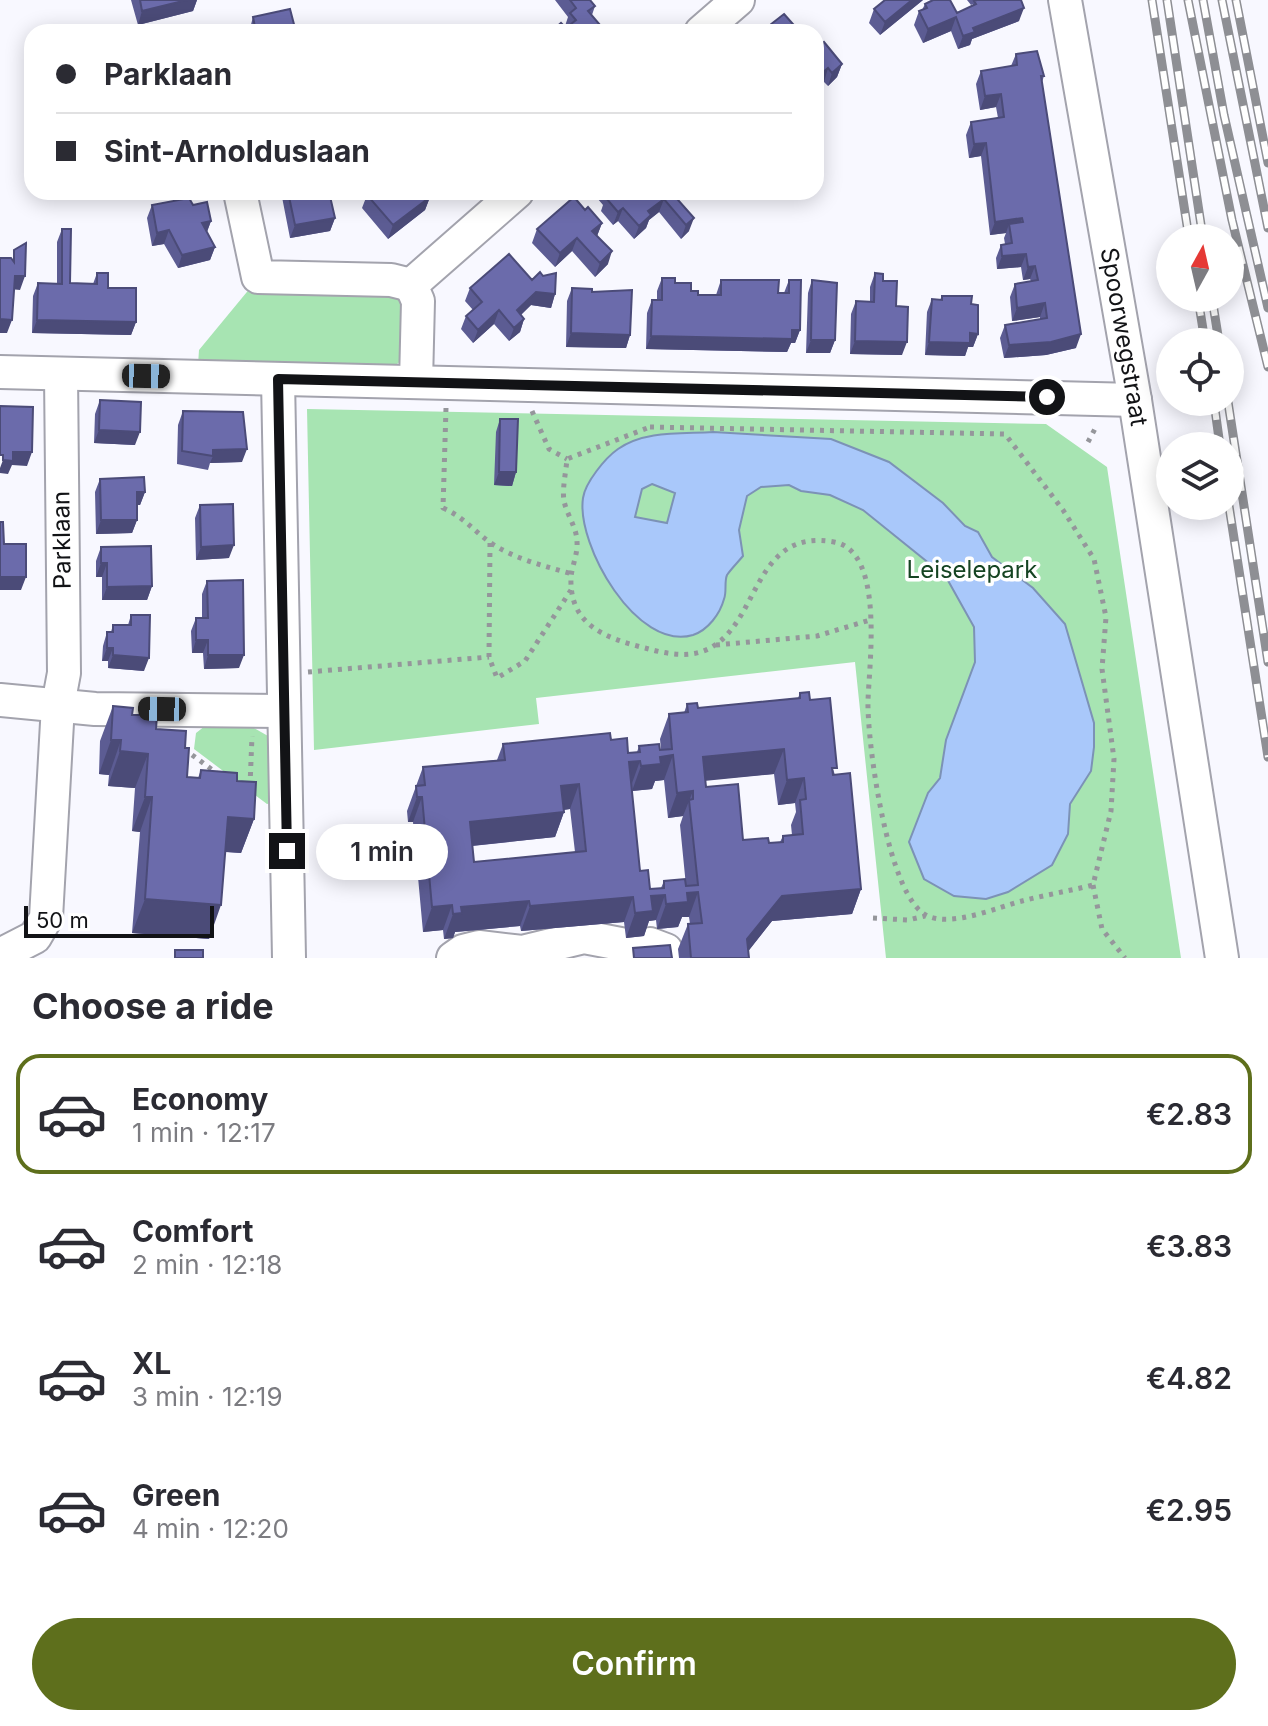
<!DOCTYPE html>
<html lang="en">
<head>
<meta charset="utf-8">
<style>
  body { margin:0; font-family:Inter,sans-serif; background:#f7f7f7; color:#2b2b33; height:100vh; display:flex; flex-direction:column; font-size:30px; white-space:nowrap }
  * { box-sizing:border-box; margin:0 }
  p { font-size:26px; color:#7c7c81 }
  .icon { flex:none; width:44px; height:44px; fill:none; stroke:currentColor; stroke-width:2; stroke-linecap:round; stroke-linejoin:round }
  .map { position:relative; height:958px; overflow:hidden }
  .details { display:flex; flex-direction:column; background:#fff; flex:1 }
  .details>* { flex:none }
  .top-card { position:absolute; left:24px; top:24px; width:800px; height:176px; border-radius:24px; box-shadow:0 4px 20px #0003; display:grid; align-content:center; height:176px; padding:0 32px; background:#fff }
  .needle { width:52px; rotate:8deg }
  .fabs { position:absolute; left:1156px; top:224px; display:grid; gap:16px }
  .fabs a { display:grid; place-items:center; width:88px; height:88px; border-radius:50%; background:#fff; box-shadow:0 4px 20px #0003; font-size:40px }
  .scale { position:absolute; left:24px; bottom:20px; width:190px; box-sizing:border-box; padding-left:8px; border:4px solid #121316; border-top:0; font-size:22px; line-height:28px; white-space:nowrap; color:#121316; -webkit-text-stroke:6px #fff; paint-order:stroke }
  .end { position:absolute; width:36px; height:36px; margin:-18px; border:10px solid #121316; background:#fff; box-shadow:0 0 0 4px #fff }
  .from { border-radius:50% }
  .bubble { position:absolute; height:56px; border-radius:28px; background:#fff; box-shadow:0 4px 20px #0003; font-size:26px; font-weight:600; line-height:56px; text-align:center }
  .car { position:absolute; width:24px; height:48px; margin:-24px -12px; border-radius:10px; box-shadow:0 0 6px 2px #0007; background:linear-gradient(#222 24%,#8ab4d8 0 40%,#222 0 76%,#8ab4d8 0 86%,#222 0) }
  .top-card b { display:flex; align-items:center; gap:28px; height:76px; font-size:30px }
  .top-card b+b { border-top:2px solid #e1e1e2 }
  .top-card i { width:20px; height:20px; background:#2b2b33 }
  ul { padding:0; list-style:none }
  li { display:flex; align-items:center; gap:24px; height:120px; margin:0 16px 12px; padding:0 16px; border:4px solid transparent; border-radius:24px }
  li div { flex:1 }
  li b { display:block; font-size:30px }
  li em { font-style:normal; font-weight:600 }
  li.selected { border-color:#5e6f1c }
  li>.icon { width:72px; height:72px; stroke-width:1.5 }
  h2 { padding:0 32px; font-size:36px; line-height:96px }
  .primary-button { display:flex; gap:16px; margin-top:auto; padding:16px 32px }
  .primary-button a { flex:1; height:92px; border-radius:48px; background:#5e6f1c; color:#fff; font-size:32px; font-weight:600; line-height:92px; text-align:center }
  .map>svg:first-child { display:block }
  .green { fill:#a7e4b2 }
  .water { fill:#a9c8fa; stroke:#7c92b6; stroke-width:2; fill-rule:evenodd }
  .lines { fill:none; stroke-linecap:round; stroke-linejoin:round }
  .minor-casing { stroke:#a3a3ad; stroke-width:36 }
  .path { stroke:#95969b; stroke-width:5; stroke-dasharray:4 6; stroke-linecap:butt }
  .minor { stroke:#fff; stroke-width:32 }
  .rail-casing { stroke:#8e8f94; stroke-width:9 }
  .rail { stroke:#fff; stroke-width:6; stroke-dasharray:18; stroke-linecap:butt }
  .wall { fill:#5c5c93; fill-rule:evenodd }
  .shaded-wall { fill:#4b4b78 }
  .building { fill:#6b6bab; stroke:#4b4b78; stroke-width:2; fill-rule:evenodd }
  .route { stroke:#121316; stroke-width:10 }
  .labels { text-anchor:middle; stroke-width:7; stroke-linejoin:round; paint-order:stroke }
  .street-label { font-size:24px; fill:#121316; stroke:#fff }
  .park-label { font-size:24px; fill:#154422; stroke:#fff }
</style>
</head>
<body>
<div class="map">
<svg width="1268" height="958" viewBox="0 0 1268 958">
  <rect width="100%" height="100%" fill="#f8f8ff"/>
  <path class="green" d="M251,287L388,288L403,298L402,360L391,369L198,365L199,350Z
    M307,409L1046,424L1107,467L1181,958H886L855,662L536,698L539,724L314,750Z
    M205,726L254,728L268,736L272,803L267,804L194,749L196,733Z"/>
  <path class="water" d="M713,432L831,439L889,462L943,503L965,526L978,532L992,557L1033,588L1065,624L1094,723V747L1091,771L1070,804L1068,834L1052,865L1008,892L986,899L954,896L924,879L909,842L928,793L940,778L946,740L975,662L974,627L946,577L863,510L830,495L801,491L789,485L761,487L747,496L739,530L743,556C738,562 731,569 727,575C724,582 727,592 724,599C720,614 708,630 693,635C637,652 576,545 583,498C585,483 605,458 618,449C645,430 682,434 713,432ZM652,484L675,493L667,523L635,517L642,489Z"/>
  <g class="lines">
    <g class="minor-casing">
      <g id="minor">
        <path id="s1" d="M1065,0L1135,400L1222,958"/>
        <path d="M701,32L738,0"/>
        <path d="M240,192L258,277L391,280L411,285"/>
        <path d="M0,372L1135,400"/>
        <path d="M278,379L289,958"/>
        <path d="M416,382L418,301L411,285L517,192"/>
        <path d="M0,700L95,709L284,711"/>
        <path d="M0,955L35,937L46,918L58,705L64,673L61,374"/>
        <path d="M453,958L463,951L479,947L522,952L584,937L636,947L650,944L666,950L670,958"/>
      </g>
    </g>
    <path class="path" d="M446,408L443,508C466,518 475,533 494,545C518,560 545,566 572,574
      M532,411L549,449L567,459
      M650,427L1005,434L1063,510L1094,559L1106,617L1102,669L1114,759L1111,811L1093,885C1069,891 1045,895 1022,901C998,907 953,927 928,916C888,900 867,742 868,701C869,664 885,551 834,542C756,528 760,615 715,645C694,660 667,654 645,648C605,638 569,625 571,577C572,566 578,553 577,542C577,528 567,515 564,501C562,489 566,472 567,459Z
      M1088,442L1097,425
      M490,543L489,657L497,678L525,661L571,590
      M716,645L817,636L870,620
      M308,672L489,657
      M184,749L218,774
      M250,786L252,736
      M1093,885L1102,929L1125,958
      M873,918L908,920L925,916"/>
    <use href="#minor" class="minor"/>
    <g class="rail-casing">
      <path id="rail" d="M1152,0L1189,238
        M1167,0L1203,238
        M1188,0L1232,220L1268,367
        M1203,0L1224,115L1268,308
        M1222,0L1268,228
        M1236,0L1268,163
        M1198,298L1205,342
        M1212,298L1219,342
        M1214,402L1220,446
        M1228,402L1268,662
        M1229,506L1268,757"/>
    </g>
    <use href="#rail" class="rail"/>
  </g>
  <path class="wall" d="M131,0H197L193,11L138,25Z
    M555,0H590L595,6L592,15L566,28H567L565,26L568,17Z
    M923,0L880,35L869,23L874,9Z
    M967,0H1021L1019,21L972,39L970,45L958,49L951,31L923,43L914,25L919,11L922,10L925,4L957,13L973,5V4L971,5Z
    M253,17L296,32H249Z
    M816,50L842,64L837,77L828,86L824,82L817,87L816,84Z
    M1016,54L1044,76L1042,82L1076,348L1046,355L1004,358L1000,338L1005,325L1040,319V317L1012,321L1010,297L1015,284L1031,281L1030,279L1023,280L1021,267L997,269L996,258L1001,245L1005,244L1004,238L1006,233L990,235L981,156L969,158L966,135L971,122L998,118L996,107L980,110L976,84L981,71L1011,66Z
    M284,192H329L335,218L330,231L290,238L282,197Z
    M592,192H658L663,197L669,192L689,231L681,239L659,212L649,220L646,228L634,239L618,221L613,225L601,211L603,205Z
    M367,195L430,197L425,210L388,239L362,208Z
    M152,205H193L211,221L207,232L215,247L210,260L178,268L164,244L152,246L147,218Z
    M585,210L602,223L597,236L608,264L595,277L572,251L555,267L532,243L537,229Z
    M62,229L70,283L93,284L97,273L136,322L131,335L32,333L33,296L38,283L57,284V242Z
    M875,273L896,306L902,355L850,354L851,314L856,301H870V287Z
    M662,278L698,295H716L721,280L784,293L789,280L800,330L795,343H791L787,352L646,349L647,313L652,300H657V291Z
    M532,280L555,294L551,308L531,305L521,315L524,319L520,332L509,341L494,324L473,343L461,329L466,316L473,310L465,301L470,288Z
    M812,280L835,340L830,353H806L808,293Z
    M572,288L592,292L630,335L626,348L566,347L567,301Z
    M942,296L971,304L978,334L973,347H968L965,356L925,355L927,312L932,299L940,300Z
    M100,400L135,445L94,443L95,414Z
    M183,411L242,462L210,463L208,470L177,464L178,425Z
    M500,419L516,472L512,486L494,485L496,432Z
    M100,479L145,492L140,505H137V520L132,533L96,534L95,492Z
    M200,505L229,558L196,560L195,518Z
    M101,547L152,586L147,600H102V577H96V561Z
    M207,581L239,668L204,669L203,653H192L191,631L196,618H202V594Z
    M131,615L144,671L108,668V661H102L103,646L107,632H111L113,625H128Z
    M800,693L810,700L835,775L861,889L852,914L772,921L748,951L749,958H679L678,949L688,924H690L689,917H682L678,927L657,929L656,920L649,921L644,936L626,938L624,922L521,931L520,926L455,932L453,938L444,939L443,930L423,932L413,822H408L407,811L423,767L497,760L503,744L611,740L628,753L637,752L639,746L661,750L660,739L669,714L684,713L687,704L698,708L798,698ZM774,774L778,805L795,803L796,812L791,825L792,835L783,836L780,842L769,843L743,840L706,787L705,780ZM664,780L668,818L683,816L680,825L686,886L664,881L661,888L650,889L640,871L632,791L652,789L655,781ZM570,809L575,852L474,862L472,846L555,837L564,812V810Z
    M113,706L132,715L185,748L187,777L198,778L201,770L237,781L254,819L241,853L225,852L209,939L132,933L140,832L132,831L135,788L108,786L109,775L99,774L100,741Z"/>
  <path class="shaded-wall" d="M187,0H197L193,11L138,25L142,11Z
    M912,0H923L880,35L885,22Z
    M1024,8L1019,21L972,39L970,45L958,49L963,36L973,28Z
    M956,17L951,31L923,43L928,29Z
    M842,64L837,77L828,86L832,73Z
    M828,68L824,82L817,87L822,73Z
    M1001,94L996,107L980,110L985,96Z
    M986,143L981,156L969,158L974,144Z
    M430,197L425,210L388,239L393,225Z
    M664,199L659,212L649,220L646,228L634,239L639,226L648,211Z
    M623,208L618,221L613,225L618,212Z
    M335,218L330,231L290,238L295,225Z
    M694,218L689,231L681,239L686,225Z
    M1022,218L1018,231L1009,224L1006,233L990,235L995,222Z
    M211,221L206,234L202,223Z
    M602,223L597,236L592,231Z
    M169,230L164,244L152,246L157,233Z
    M577,238L572,251L555,267L560,253Z
    M215,247L210,260L178,268L182,255Z
    M612,251L608,264L595,277L600,263Z
    M1026,254L1021,267L997,269L1002,256Z
    M1035,266L1030,279L1023,280L1028,267Z
    M15,276H25L20,290L10,289Z
    M536,292L555,294L551,308L531,305L512,323L517,310Z
    M1045,303L1040,317L1012,321L1017,308Z
    M499,310L494,324L473,343L478,330Z
    M0,319L12,320L7,333H0Z
    M524,319L520,332L509,341L514,328Z
    M37,320L136,322L131,335L32,333Z
    M800,330L795,343H791L787,352L646,349L651,336Z
    M571,333L630,335L626,348L566,347Z
    M970,333L978,334L973,347H968L965,356L925,355L929,342Z
    M1081,334L1076,348L1046,355L1004,358L1009,345Z
    M811,340H835L830,353H806Z
    M855,341L907,342L902,355L850,354Z
    M99,430L140,432L135,445L94,443Z
    M247,449L242,462L210,463L213,456V450Z
    M13,452H32L27,466L12,465L8,474L0,473V468L3,460Z
    M499,472H516L512,486L494,485Z
    M137,492H145L140,505H132Z
    M101,520H137L132,533L96,534Z
    M234,545L229,558L196,560L201,547Z
    M101,563H107L102,577H96Z
    M0,577H26L21,590H0Z
    M152,586L147,600H102L107,587Z
    M196,640H208L203,653H192Z
    M107,648H113L108,661H102Z
    M113,655L149,658L144,671L108,668Z
    M208,655H244L239,668L204,669Z
    M111,740H121L109,775L99,774Z
    M784,749L774,774L694,782L703,757Z
    M120,751L148,754L135,788L108,786Z
    M673,755L664,780L655,781L652,789L632,791L641,766L660,757Z
    M640,761L631,786L629,762Z
    M804,778L795,803L778,805L787,780Z
    M579,784L570,809L552,811L561,786Z
    M693,791L683,816L668,818L677,793Z
    M145,797H152L140,832L132,831Z
    M417,797H422L413,822H408Z
    M564,812L555,837L461,847L470,822Z
    M228,817L254,819L241,853L215,851Z
    M861,889L852,914L772,921L743,958L747,939L782,896Z
    M698,892L689,917H682L678,927L657,929L666,904L687,893Z
    M665,895L656,920L649,921L644,936L626,938L635,913L651,896Z
    M633,897L624,922L521,931L530,906Z
    M145,899L221,905L209,939L132,933Z
    M529,901L520,926L455,932L453,938L444,939L453,914L461,907Z
    M452,905L443,930L423,932L432,907Z"/>
  <path class="building" d="M140,0H187L142,11Z
    M570,0H590L595,6L588,11L606,32H551L561,23L566,28L576,20L570,13L576,8Z
    M885,0H912L885,22L874,9Z
    M933,0H950L957,13L976,4L974,1L977,0H1021L1024,8L973,28L975,32L963,36L956,17L928,29L919,11L927,8L925,4Z
    M290,9L296,32H256L253,17Z
    M784,14L800,32H761Z
    M824,42L842,64L832,73L828,68L822,73L819,68L816,71V50Z
    M1037,51L1044,76H1041L1081,334L1051,342L1009,345L1005,325L1047,318L1045,303L1017,308L1015,284L1038,280L1035,266L1028,267L1026,254L1002,256L1001,245L1012,243L1009,224L1023,222L1022,218L995,222L986,143L974,144L971,122L1004,117L1001,94L985,96L981,71L1017,65L1016,54Z
    M288,192H329L335,218L295,225Z
    M371,192H425L430,197L393,225L367,195Z
    M608,192H658L663,197L669,192H671L694,218L686,225L664,199L648,211L651,215L639,226L623,208L618,212L606,198L610,194Z
    M574,197L585,210L588,207L602,223L592,231L612,251L600,263L577,238L560,253L537,229Z
    M189,198L193,205L207,202L211,221L202,223L215,247L182,255L169,230L157,233L152,205Z
    M62,229H71L70,283L97,284V273H108V288H136V322L37,320L38,283L62,284Z
    M26,243L25,276H15L12,320L0,319V258H11L14,262V250Z
    M509,254L532,280L540,272L543,276L556,273L555,294L536,292L517,310L524,319L514,328L499,310L478,330L466,316L482,302L470,288Z
    M875,273L883,274V281H897L896,306L908,307L907,342L855,341L856,301L874,302Z
    M662,278H675V283H691V291H698V295H721V280H779L778,293H789V280H801L800,330H792V339L651,336L652,300H662Z
    M812,280L837,283L835,340H811Z
    M572,288L592,289V292L632,290L630,335L571,333Z
    M942,296H972L971,304L978,305V334L970,333V343L929,342L932,299L942,300Z
    M100,400L141,402L140,432L99,430Z
    M0,406L33,407L32,452H13V461L3,460V455H0Z
    M183,411L243,412L247,449L213,450V456L182,451Z
    M500,419H518L516,472H499Z
    M144,477L145,492H137V520H101L100,479Z
    M233,504L234,545L201,547L200,505Z
    M0,522H3L4,544H26V577H0Z
    M151,546L152,586L107,587V563H101V547Z
    M243,580L244,655H208V640H196V618H208L207,581Z
    M131,615H150L149,658L113,655V648H107V632H113V625H131Z
    M809,692L810,700L830,698L837,768H832L833,775L850,773L861,889L782,896L747,939L749,958H691L688,924L702,923L698,892L687,893L688,902L666,904L665,895L651,896L653,911L635,913L633,897L530,906L529,901L461,907L462,913L453,914L452,905L432,907L422,797H417L416,786L425,785L423,767L505,760L503,744L610,733L611,740L627,738L628,753L640,752L639,746L659,744L660,750L672,749L669,714L688,712L687,704L697,703L698,708L800,698V693ZM784,749L787,780L804,778L806,799L800,800L803,834L783,836V842L769,843L768,838L743,840L738,784L706,787L703,757ZM673,755L677,793L693,791V799L689,800L698,885L686,886L685,879L664,881V888L650,889L648,870L640,871L629,762L640,761L641,766L661,764L660,757ZM579,784L586,851L474,862L470,822L564,812L561,786Z
    M113,706L133,708L132,715H157L156,729L186,731L185,748H189L187,777L200,778L201,770L237,773V781L256,782L254,819L228,817L221,905L145,899L152,797H145L148,754L120,751L121,740H111Z
    M670,945L672,958H634L633,948Z
    M175,950H203V958H175Z"/>
  <g class="lines">
    <path class="route" d="M287,851L278,379L1047,397"/>
  </g>
  <g class="labels">
    <g class="street-label">
      <text dy="8" stroke="none"><textPath href="#s1" startOffset="342">Spoorwegstraat</textPath></text>
      <text transform="translate(62 540) rotate(-91)" y="8">Parklaan</text>
    </g>
    <g class="park-label">
      <text x="972" y="578">Leiselepark</text>
    </g>
  </g>
</svg>
<div class="fabs">
<a><svg class="needle" viewBox="-14 -14 28 28"><path d="M0-13l5 13h-10z" fill="#e53935"/><path d="M0 13l5-13h-10z" fill="#7c7c81"/></svg></a>
<a><svg class="icon" aria-label="locate" viewBox="0 0 24 24"><circle cx="12" cy="12" r="6"/><path d="M12 2v4M12 18v4M2 12h4M18 12h4"/></svg></a>
<a><svg class="icon" aria-label="layers" viewBox="0 0 24 24"><path d="M12 4l9 5-9 5-9-5zM3 14l9 5 9-5"/></svg></a>
</div>
<div class="scale">50 m</div>
<i class="end from" style="left:1047px;top:397px"></i>
<i class="end" style="left:287px;top:851px"></i>
<div class="bubble" style="left:316px;top:824px;width:132px">1 min</div>
<i class="car" style="left:146px;top:376px;rotate:91deg"></i>
<i class="car" style="left:162px;top:709px;rotate:271deg"></i>
<div class="top-card">
<b><i class="from"></i>Parklaan</b>
<b><i></i>Sint-Arnolduslaan</b>
</div>
</div>
<section class="details">
<h2>Choose a ride</h2>
<ul>
<li class="selected"><svg class="icon" aria-label="car" viewBox="0 0 24 24"><path d="M5 17H2v-5l4-1 3-4h7l3 4 3 1v5h-3M9 17h6M6 11h13"/><circle cx="7" cy="17" r="2"/><circle cx="17" cy="17" r="2"/></svg><div><b>Economy</b><p>1 min · 12:17</p></div><em>€2.83</em></li>
<li><svg class="icon" aria-label="car" viewBox="0 0 24 24"><path d="M5 17H2v-5l4-1 3-4h7l3 4 3 1v5h-3M9 17h6M6 11h13"/><circle cx="7" cy="17" r="2"/><circle cx="17" cy="17" r="2"/></svg><div><b>Comfort</b><p>2 min · 12:18</p></div><em>€3.83</em></li>
<li><svg class="icon" aria-label="car" viewBox="0 0 24 24"><path d="M5 17H2v-5l4-1 3-4h7l3 4 3 1v5h-3M9 17h6M6 11h13"/><circle cx="7" cy="17" r="2"/><circle cx="17" cy="17" r="2"/></svg><div><b>XL</b><p>3 min · 12:19</p></div><em>€4.82</em></li>
<li><svg class="icon" aria-label="car" viewBox="0 0 24 24"><path d="M5 17H2v-5l4-1 3-4h7l3 4 3 1v5h-3M9 17h6M6 11h13"/><circle cx="7" cy="17" r="2"/><circle cx="17" cy="17" r="2"/></svg><div><b>Green</b><p>4 min · 12:20</p></div><em>€2.95</em></li>
</ul>
<div class="primary-button"><a>Confirm</a></div>
</section>
</body>
</html>
